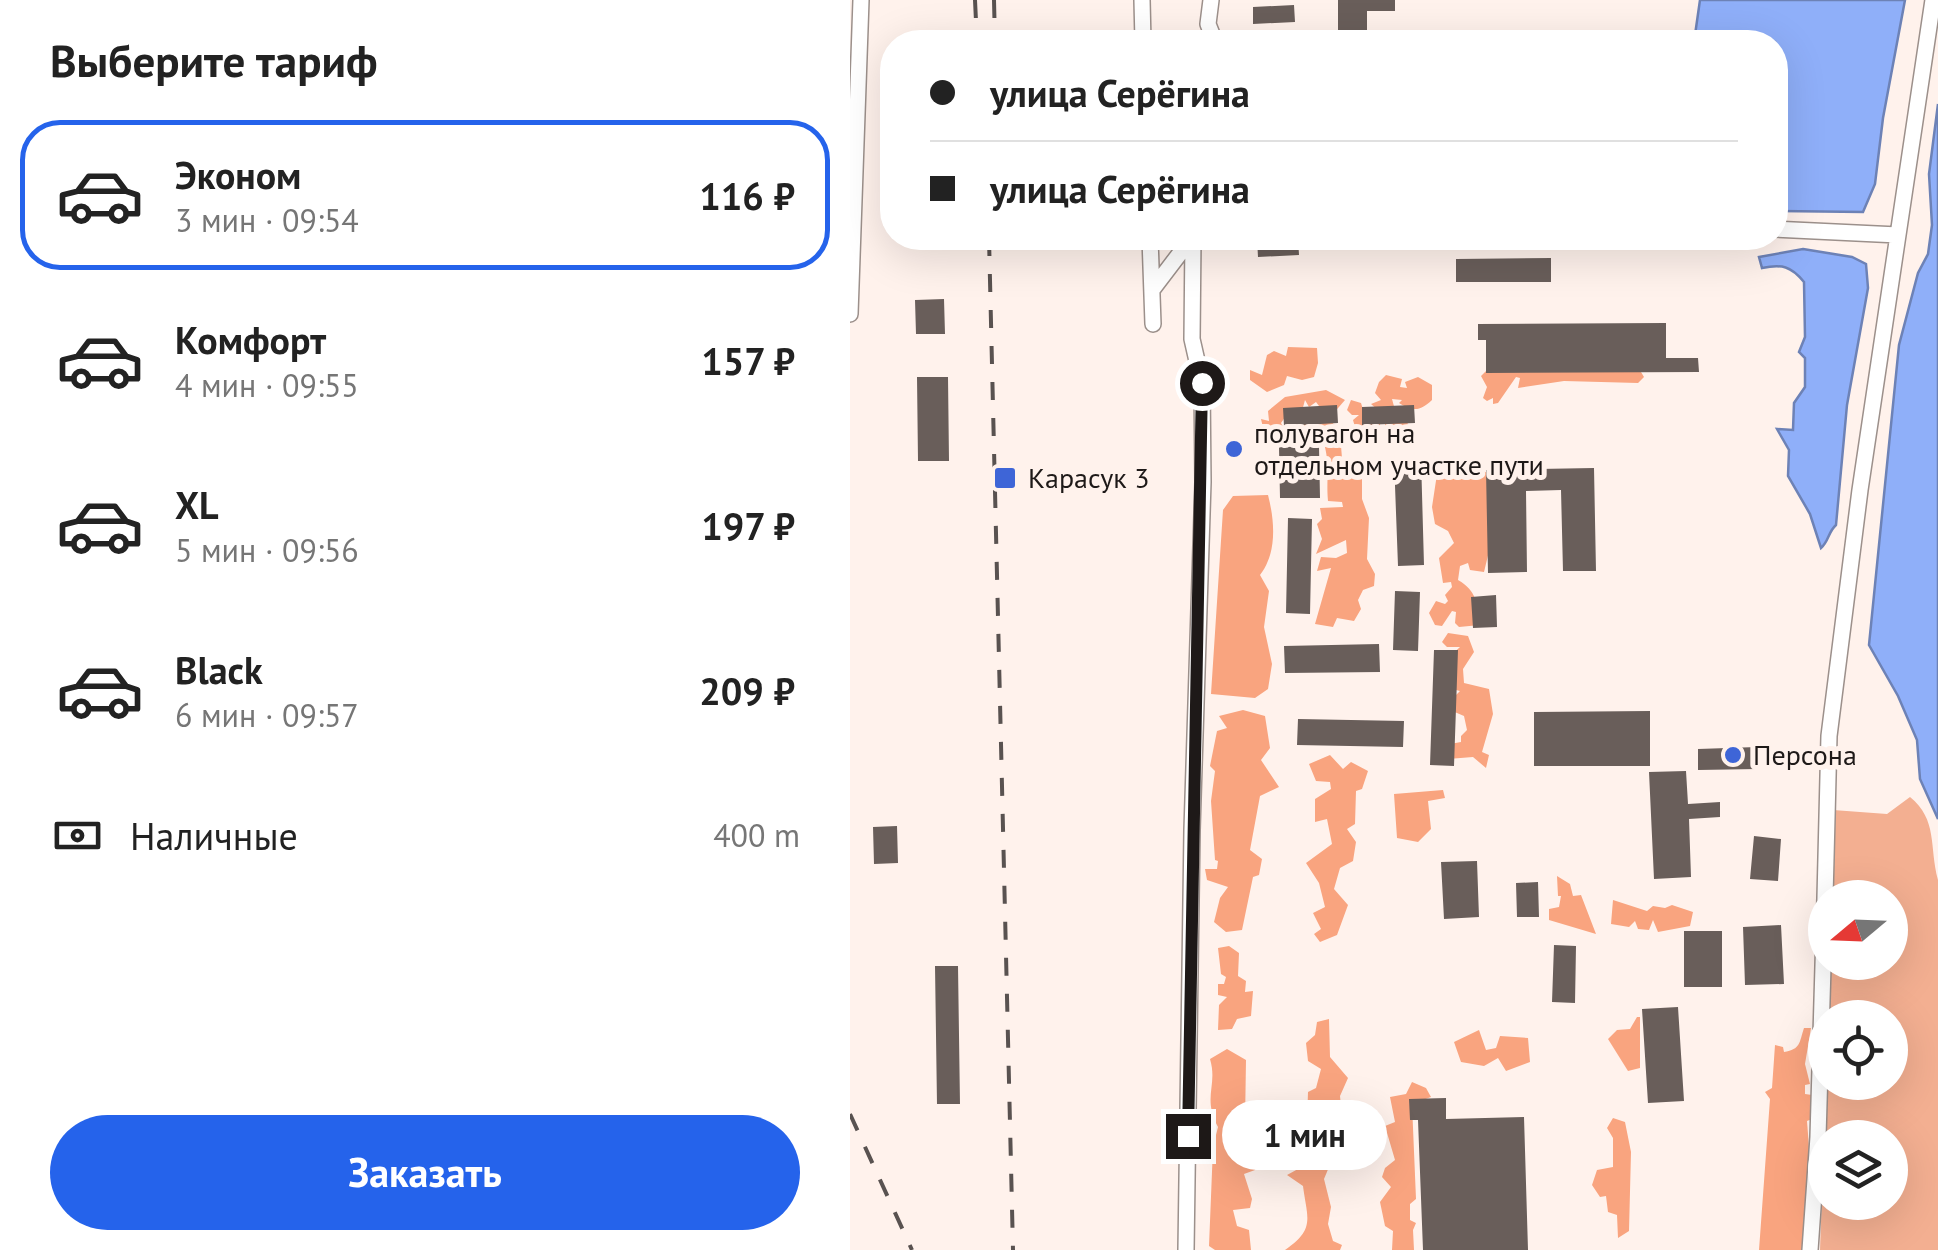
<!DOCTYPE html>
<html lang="ru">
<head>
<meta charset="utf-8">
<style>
  body { margin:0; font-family:"PT Sans",sans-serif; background:#f2f2f2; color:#222; height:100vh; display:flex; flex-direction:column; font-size:38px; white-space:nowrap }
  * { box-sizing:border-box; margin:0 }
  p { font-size:32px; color:#767676 }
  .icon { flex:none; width:55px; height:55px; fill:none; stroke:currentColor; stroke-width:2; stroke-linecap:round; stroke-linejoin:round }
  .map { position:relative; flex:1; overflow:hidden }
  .panel { display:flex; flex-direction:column; background:#fff; width:850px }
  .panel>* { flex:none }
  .hud { position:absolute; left:30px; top:30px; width:908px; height:220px; border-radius:40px; box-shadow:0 10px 40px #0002; display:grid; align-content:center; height:220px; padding:0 50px; background:#fff }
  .needle { width:65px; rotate:251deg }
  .tools { position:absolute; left:958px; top:880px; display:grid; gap:20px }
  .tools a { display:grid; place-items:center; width:100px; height:100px; border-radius:50%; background:#fff; box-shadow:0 10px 40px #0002; font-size:50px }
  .end { position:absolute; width:45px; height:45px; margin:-22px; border:12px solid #1e1918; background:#fff; box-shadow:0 0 0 5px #fff }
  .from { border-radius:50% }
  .bubble { position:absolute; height:70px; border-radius:35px; background:#fff; box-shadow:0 10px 40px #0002; font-size:32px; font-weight:700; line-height:70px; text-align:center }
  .hud b { display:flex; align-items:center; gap:35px; height:95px; font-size:38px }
  .hud b+b { border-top:2px solid #e0e0e0 }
  .hud i { width:25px; height:25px; background:#222 }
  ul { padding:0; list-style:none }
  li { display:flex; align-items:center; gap:30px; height:150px; margin:0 20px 15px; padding:0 30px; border:5px solid transparent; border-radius:40px }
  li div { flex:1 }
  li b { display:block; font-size:38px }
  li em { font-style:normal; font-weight:700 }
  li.on { border-color:#2563eb }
  li>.icon { width:90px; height:90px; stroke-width:1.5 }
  h2 { padding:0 50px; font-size:45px; line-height:120px }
  .pay { display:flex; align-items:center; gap:25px; height:110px; padding:0 50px; font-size:38px }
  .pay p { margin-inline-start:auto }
  .action { display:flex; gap:20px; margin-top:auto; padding:20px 50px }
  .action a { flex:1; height:115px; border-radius:60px; background:#2563eb; color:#fff; font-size:40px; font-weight:700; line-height:115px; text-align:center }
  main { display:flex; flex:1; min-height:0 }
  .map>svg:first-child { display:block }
  .green { fill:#f3af91; fill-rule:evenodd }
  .forest { fill:#f9a47f }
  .water { fill:#8faff9; stroke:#6d82b6; stroke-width:2.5 }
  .building { fill:#695e5a }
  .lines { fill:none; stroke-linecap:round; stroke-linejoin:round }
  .minor-casing { stroke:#9c908b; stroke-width:18 }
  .minor { stroke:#fff; stroke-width:15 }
  .rail { stroke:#595250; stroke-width:4; stroke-dasharray:18 18; stroke-linecap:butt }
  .route { stroke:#1e1918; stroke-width:12 }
  .poi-dot { fill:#3e65d7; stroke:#fff2ec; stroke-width:4 }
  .labels { text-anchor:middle; stroke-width:10; stroke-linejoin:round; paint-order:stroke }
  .poi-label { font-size:28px; fill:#1e1918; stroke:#fff2ec; text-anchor:start }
</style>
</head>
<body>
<main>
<section class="panel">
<h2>Выберите тариф</h2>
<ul>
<li class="on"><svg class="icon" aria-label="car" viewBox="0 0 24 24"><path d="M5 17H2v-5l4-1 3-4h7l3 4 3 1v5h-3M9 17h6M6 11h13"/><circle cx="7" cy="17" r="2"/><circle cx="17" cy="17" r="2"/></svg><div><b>Эконом</b><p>3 мин · 09:54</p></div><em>116 ₽</em></li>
<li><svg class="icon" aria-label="car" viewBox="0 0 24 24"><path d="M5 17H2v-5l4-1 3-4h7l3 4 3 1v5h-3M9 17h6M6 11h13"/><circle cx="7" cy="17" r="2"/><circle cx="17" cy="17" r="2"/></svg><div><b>Комфорт</b><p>4 мин · 09:55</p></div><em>157 ₽</em></li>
<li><svg class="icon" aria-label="car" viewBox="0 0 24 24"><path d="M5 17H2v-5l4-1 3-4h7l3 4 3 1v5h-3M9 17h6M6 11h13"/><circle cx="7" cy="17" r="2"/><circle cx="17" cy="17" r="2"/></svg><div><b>XL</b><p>5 мин · 09:56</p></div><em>197 ₽</em></li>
<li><svg class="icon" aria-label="car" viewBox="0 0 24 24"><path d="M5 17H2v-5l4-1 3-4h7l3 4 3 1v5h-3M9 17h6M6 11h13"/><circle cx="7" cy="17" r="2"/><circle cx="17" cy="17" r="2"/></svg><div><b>Black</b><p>6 мин · 09:57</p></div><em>209 ₽</em></li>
</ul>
<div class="pay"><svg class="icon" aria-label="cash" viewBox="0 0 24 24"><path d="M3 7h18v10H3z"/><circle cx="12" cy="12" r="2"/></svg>Наличные<p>400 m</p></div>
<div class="action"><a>Заказать</a></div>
</section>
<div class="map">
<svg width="1088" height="1250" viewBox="0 0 1088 1250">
  <rect width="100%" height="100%" fill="#fff2ec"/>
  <path class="green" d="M1060,797C1088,820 1079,846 1088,880V1250H970L976,1083L1040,1082V1018L978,1017L980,963L1040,962V898L982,897L983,810L1037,814ZM975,1138H1040V1202H975Z"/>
  <path class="forest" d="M438,347L467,348L468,363L464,377L452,380L437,376L434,385L417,392L400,380V370L412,375L417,355L424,351L436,356Z
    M788,367L794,377L788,383L714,381L668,388L670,378L666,377L648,403L643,404V398L637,401L633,398L637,387L631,376L638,369Z
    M536,375L552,379L550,387L557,388L555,382L568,377L582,385V400C570,411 564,412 549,403L552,400L542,399L545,410L561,427L544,432L541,426L536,428L534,420L530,421V428L524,431L505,427L503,420L509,415H502L497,410L501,400L511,403L515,416L528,410L521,404L531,400L525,393L529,382Z
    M476,390L495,400L482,415L472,410L466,402L459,407L455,400L452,411L440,410L431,423L433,427L442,426L447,417L476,418L485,425L484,433H465L444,438L440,430L434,437L414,432L411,419L419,421L418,411L435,397Z
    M491,446L492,458L497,460L499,468L512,473V499L519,518L517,559L525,574L524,586L513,590L508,600L511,609L504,621L487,618L483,627L465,624L481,568L467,571L471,557L486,558L497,553L496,540L466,554L472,539L467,524L472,519L470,508L493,507L492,502L478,501C476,479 480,470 475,447Z
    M616,465L643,475L641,543L634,572L620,570L618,563L610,566L608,580C627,591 628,605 630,625L609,627L605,623L606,612L602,611L592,626L585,625L579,613L586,601L595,604L598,601L595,595L602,587L601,582L593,583L589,558L604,543L598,531L585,524L582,507L587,474Z
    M418,495C425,522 427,553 410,575L419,591L414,627L422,664L418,689L405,698L361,694L373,510L383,496Z
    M598,633L618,636L624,652L613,669L614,683L639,689L643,714L632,752L639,755L636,768L623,757L598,759L600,744L611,742V736L617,730L614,716L600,710V701L610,691L598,688L594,662L610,647H597L592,642Z
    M393,710L415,716L420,748L411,760L429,787L410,796L400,850L412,859L409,875L403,877L392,930L376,932L364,922L370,898L378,887L357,880L355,869H367L368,861L365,860L361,801L365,771L360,766L367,731L377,728L369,716Z
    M480,755L493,769L501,762L518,771L512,789L506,791L505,824L497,829L506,842L503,861L490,868L484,889L498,905L487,935L470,942L464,934L471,929L463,913L475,907L469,883L456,863L482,844L477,819L465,822V799L481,789L480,782L466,781L459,764Z
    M593,790L595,798L578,801L581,829L568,842L547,838L544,794Z
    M707,876L720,884L723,896L731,895L746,934L699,920V909L709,907L711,896H708Z
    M763,900L797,911L803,906L815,908L822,905L843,912L840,926L808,932L803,920L799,930L788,929L785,921L779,927L761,924Z
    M379,946L389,953L388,976L396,981L395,992L403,991L401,1016L387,1019L382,1029L368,1030L369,1005L377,997L368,995V984H374L376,977L371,974L368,948Z
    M787,1017H790V1068L778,1071L758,1039L767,1030L780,1029Z
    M479,1019L480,1057L498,1078L490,1096L491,1106L480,1131L484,1155L474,1179L481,1207L478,1224L483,1241L492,1245L490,1250H435C466,1229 457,1218 453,1186L437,1175L448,1169L438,1156L457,1122L458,1092L466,1088L471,1069L458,1061L456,1043L465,1035L467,1022Z
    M954,1028H961L955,1064L960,1084L955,1085V1094L962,1095V1119L957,1121L960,1160L954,1250H909L920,1099L915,1092L922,1088L925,1045L933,1047L934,1052C951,1049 949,1043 954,1028Z
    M629,1030L636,1050L646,1048L650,1036L678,1038L680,1062L656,1071L648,1058L634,1066L611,1062L604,1042Z
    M377,1049L396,1060L395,1123L409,1134L405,1170L394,1174L402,1199L400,1208L383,1210L387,1226L399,1230L401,1250H365L359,1246L363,1147L368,1127C352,1097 368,1086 360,1059Z
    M562,1082L576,1088L581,1097L562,1104L566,1199L560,1204V1220L566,1223L563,1230L564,1250H542L543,1231L535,1226L530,1202L541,1187L532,1177L535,1168L545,1160L535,1126L545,1122L540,1097L556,1094Z
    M763,1118L775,1122L781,1152L779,1231L768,1238L767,1215L758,1212L756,1196L750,1197L742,1185L747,1170L763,1167V1138L757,1128Z"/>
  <path class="water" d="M850,0H1055L1033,118L1025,184L1013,212L925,211V42H844Z
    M1088,104V819L1070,779L1067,740L1048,696L1019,645L1049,345L1068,273L1078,254L1082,225L1079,174Z
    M953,249L1002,257L1016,264L1018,288L997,405L986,525C978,532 979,541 971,548L960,514L938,476L939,450L927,429L943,430L944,403L955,387V358L949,352L955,337L954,282C941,266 932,264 912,268L909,257Z"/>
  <path class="building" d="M488,0H545V11H517V30H488Z
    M444,5L445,22L403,24V7Z
    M448,238L449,255L408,257L407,239Z
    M701,258V282H606V259Z
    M94,299L95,334H66L65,300Z
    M816,323V358H848L849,372L636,373V340H628V324Z
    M67,377H98L99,461H68Z
    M487,405L488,423L434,426L433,408Z
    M564,405L565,423L512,425V407Z
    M469,446L470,498H430L429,447Z
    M571,458L574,565L548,566L544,459Z
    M744,468L746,571H713L711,490L676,491L677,572L638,573L636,470Z
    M438,518L462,519L460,614L436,613Z
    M545,591L570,592L568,651L543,650Z
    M646,595L647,627L623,628L621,597Z
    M529,644L530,672L435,673L434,646Z
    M584,650H608L604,766L580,765Z
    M800,711V766H684V712Z
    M448,719L554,721L553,747L447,745Z
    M907,747V769L848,770V749Z
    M836,771L838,804L870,802V817L839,819L841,877L804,879L799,772Z
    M47,826L48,863L24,864L23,827Z
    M904,836L931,839L928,881L900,879Z
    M627,861L629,917L594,919L591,862Z
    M688,882L689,917H667L666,883Z
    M931,925L934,984L895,985L893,927Z
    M834,931H872V987H834Z
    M704,945L726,946L725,1003L702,1002Z
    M85,966H108L110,1104H87Z
    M828,1007L834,1101L798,1103L792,1009Z
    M596,1098V1119L674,1117L678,1250H573L568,1120H560L559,1099Z"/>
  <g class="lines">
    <g class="minor-casing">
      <path id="minor" d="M292,0L293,42
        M361,0L358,24L365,42
        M925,229L1048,235
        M300,238L303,324
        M698,238H702
        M302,290L334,248L337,238
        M0,314L11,0
        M975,898L979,736L1010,490L1083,0
        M336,1250L342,830L353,482L352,383L342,339L343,238
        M960,1250L968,1137L975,898"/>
    </g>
    <use href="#minor" class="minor"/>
    <path class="rail" d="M125,0L127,42
      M144,0L145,42
      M139,238L163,1250
      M0,1114L62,1250"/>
  </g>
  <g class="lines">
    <path class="route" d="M338,1136L352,383"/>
  </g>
  <g class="poi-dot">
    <circle cx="384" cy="449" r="10"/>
    <rect x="143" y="466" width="24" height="24" rx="5"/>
    <circle cx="883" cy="755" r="10"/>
  </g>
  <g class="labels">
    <g class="poi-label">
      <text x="404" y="443">полувагон на<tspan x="404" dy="32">отдельном участке пути</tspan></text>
      <text x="178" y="488">Карасук 3</text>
      <text x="903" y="765">Персона</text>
    </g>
  </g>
</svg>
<div class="tools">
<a><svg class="needle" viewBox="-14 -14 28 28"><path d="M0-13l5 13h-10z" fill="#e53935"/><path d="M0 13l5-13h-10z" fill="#767676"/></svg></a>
<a><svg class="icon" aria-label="locate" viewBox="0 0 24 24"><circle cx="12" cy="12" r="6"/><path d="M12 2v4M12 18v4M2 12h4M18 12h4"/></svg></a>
<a><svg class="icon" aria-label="layers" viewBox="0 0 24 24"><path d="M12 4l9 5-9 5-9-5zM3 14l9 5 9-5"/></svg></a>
</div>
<i class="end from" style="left:352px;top:383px"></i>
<i class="end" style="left:338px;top:1136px"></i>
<div class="bubble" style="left:372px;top:1100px;width:165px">1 мин</div>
<div class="hud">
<b><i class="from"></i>улица Серёгина</b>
<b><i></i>улица Серёгина</b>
</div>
</div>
</main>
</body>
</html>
